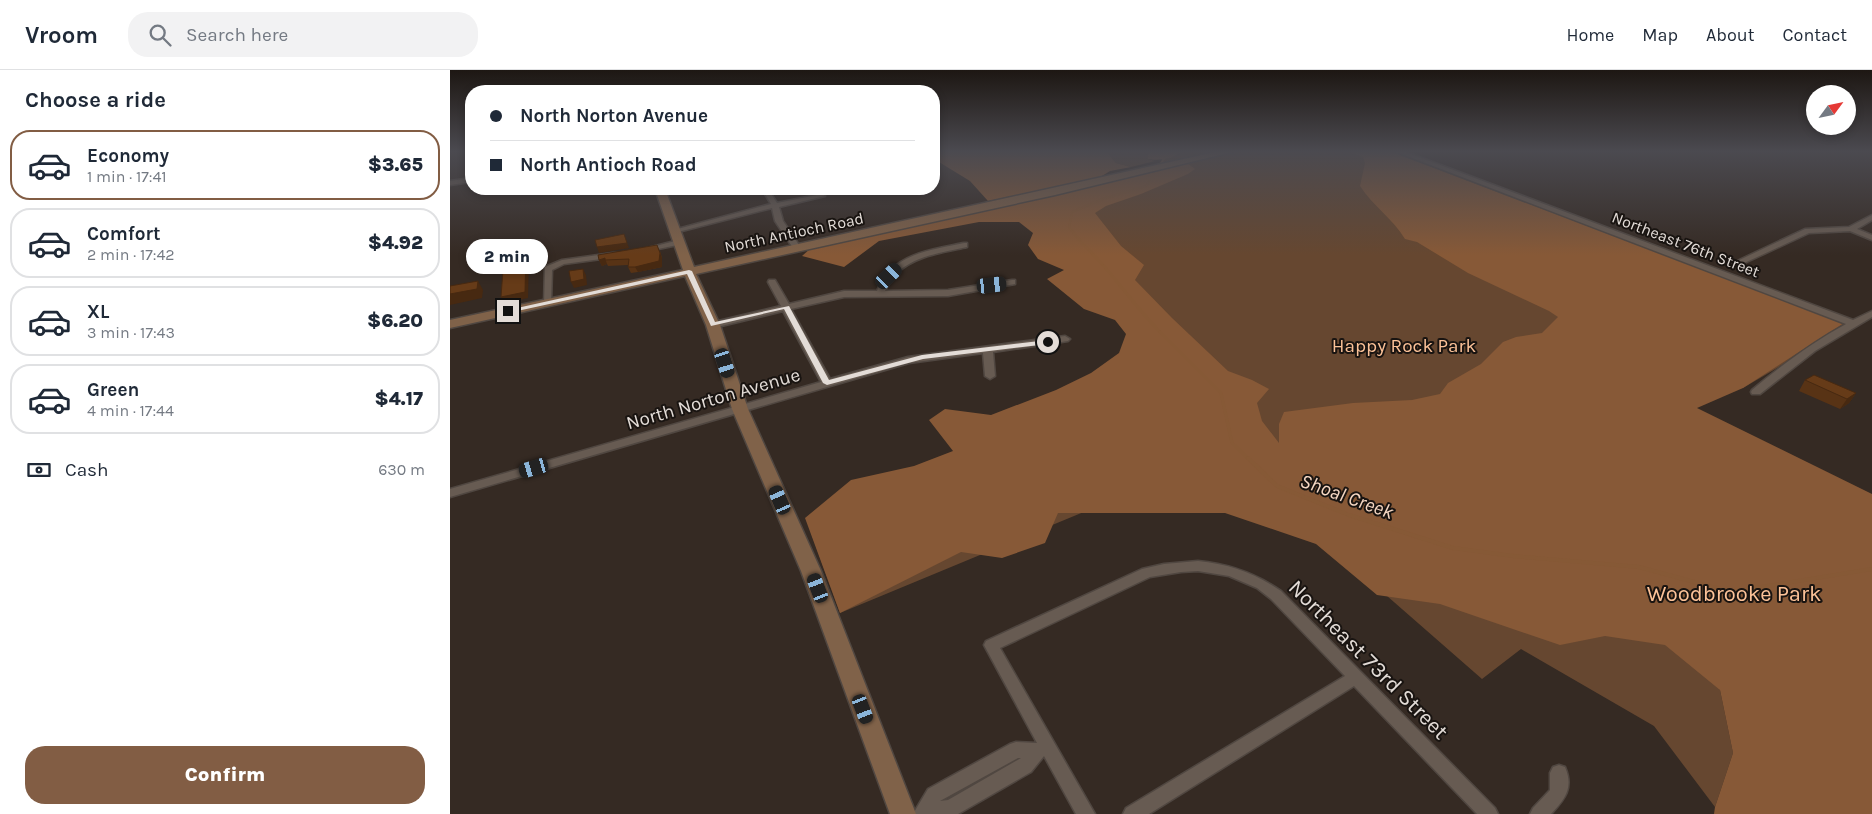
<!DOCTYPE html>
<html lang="en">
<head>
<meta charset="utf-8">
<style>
  body { margin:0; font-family:Karla,sans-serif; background:#f2f2f3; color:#1f2937; height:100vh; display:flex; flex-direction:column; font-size:19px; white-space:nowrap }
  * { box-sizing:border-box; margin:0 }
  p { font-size:16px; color:#747a83 }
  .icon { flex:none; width:28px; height:28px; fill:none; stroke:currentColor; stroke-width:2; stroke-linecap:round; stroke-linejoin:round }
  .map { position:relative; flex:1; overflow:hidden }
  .details { display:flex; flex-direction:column; background:#fff; width:450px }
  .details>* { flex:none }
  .guide { position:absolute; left:15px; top:15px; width:475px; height:110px; border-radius:20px; box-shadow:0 2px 8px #0003; display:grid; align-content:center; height:110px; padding:0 25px; background:#fff }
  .needle { width:32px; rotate:57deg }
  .buttons { position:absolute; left:1356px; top:15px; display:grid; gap:10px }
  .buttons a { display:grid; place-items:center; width:50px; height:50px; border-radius:50%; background:#fff; box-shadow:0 2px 8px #0003; font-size:25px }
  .end { position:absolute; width:22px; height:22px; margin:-11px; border:6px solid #e3dcd7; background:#111; box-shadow:0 0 0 2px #111 }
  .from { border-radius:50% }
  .bubble { position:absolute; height:35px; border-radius:18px; background:#fff; box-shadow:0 2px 8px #0003; font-size:16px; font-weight:800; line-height:35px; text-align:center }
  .car { position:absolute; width:15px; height:30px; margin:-15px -8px; border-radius:6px; box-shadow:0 0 4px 1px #0007; background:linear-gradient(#222 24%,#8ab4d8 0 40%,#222 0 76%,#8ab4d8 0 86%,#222 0) }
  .guide b { display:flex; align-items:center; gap:18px; height:48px; font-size:19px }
  .guide b+b { border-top:1px solid #e0e1e3 }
  .guide i { width:12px; height:12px; background:#1f2937 }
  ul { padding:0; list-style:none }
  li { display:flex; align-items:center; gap:15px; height:70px; margin:0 10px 8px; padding:0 15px; border:2px solid #e0e1e3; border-radius:20px }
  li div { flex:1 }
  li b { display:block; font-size:19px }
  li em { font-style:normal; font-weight:800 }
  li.active { border-color:#825d44 }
  li>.icon { width:45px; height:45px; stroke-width:1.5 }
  h2 { padding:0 25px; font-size:22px; line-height:60px }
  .pay { display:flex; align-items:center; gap:12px; height:55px; padding:0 25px; font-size:19px }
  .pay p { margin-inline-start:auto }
  .primary-button { display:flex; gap:10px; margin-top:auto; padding:10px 25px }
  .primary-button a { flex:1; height:58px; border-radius:20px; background:#825d44; color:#fff; font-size:20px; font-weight:800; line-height:58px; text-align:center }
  header { display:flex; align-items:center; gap:30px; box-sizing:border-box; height:70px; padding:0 25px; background:#fff; border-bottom:1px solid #e0e1e3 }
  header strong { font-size:24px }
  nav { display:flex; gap:28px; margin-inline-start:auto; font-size:18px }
  .search { width:350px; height:45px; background:#f2f2f3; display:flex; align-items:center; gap:12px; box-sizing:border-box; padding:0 18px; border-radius:20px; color:#747a83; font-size:19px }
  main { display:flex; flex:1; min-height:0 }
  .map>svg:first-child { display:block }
  .green { fill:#664730 }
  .forest { fill:#875937 }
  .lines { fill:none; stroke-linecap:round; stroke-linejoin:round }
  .stream-far3 { stroke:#865936; stroke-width:2 }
  .stream-far2 { stroke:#865936; stroke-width:2.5 }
  .stream-far1 { stroke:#865936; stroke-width:3 }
  .stream { stroke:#865936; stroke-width:4 }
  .street-casing { stroke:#504741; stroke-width:3 }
  .secondary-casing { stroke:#504741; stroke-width:3 }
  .street { fill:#675b52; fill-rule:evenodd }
  .secondary { fill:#806249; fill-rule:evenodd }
  .wall { fill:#583315 }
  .shaded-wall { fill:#472911 }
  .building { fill:#663b18; stroke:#472911 }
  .route { fill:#e3dcd7 }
  .labels { text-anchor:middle; stroke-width:4; stroke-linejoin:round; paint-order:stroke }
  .far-street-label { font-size:16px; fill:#e3dcd7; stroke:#191411 }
  .park-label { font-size:19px; fill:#fcc298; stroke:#191411 }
  .street-label { font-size:19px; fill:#e3dcd7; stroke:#191411 }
  .water-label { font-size:20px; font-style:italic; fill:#f6d8c4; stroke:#191411 }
  .near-park-label { font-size:22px; fill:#fcc298; stroke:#191411 }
  .near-street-label { font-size:22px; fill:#e3dcd7; stroke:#191411 }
</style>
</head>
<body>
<header>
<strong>Vroom</strong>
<div class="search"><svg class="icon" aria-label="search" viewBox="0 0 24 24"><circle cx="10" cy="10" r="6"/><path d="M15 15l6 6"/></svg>Search here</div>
<nav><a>Home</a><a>Map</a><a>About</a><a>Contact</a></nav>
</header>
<main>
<section class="details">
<h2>Choose a ride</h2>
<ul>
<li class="active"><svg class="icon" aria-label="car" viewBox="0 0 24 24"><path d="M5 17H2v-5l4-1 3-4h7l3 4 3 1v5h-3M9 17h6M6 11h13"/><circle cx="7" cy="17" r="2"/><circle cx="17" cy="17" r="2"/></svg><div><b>Economy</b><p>1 min · 17:41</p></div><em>$3.65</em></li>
<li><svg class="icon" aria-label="car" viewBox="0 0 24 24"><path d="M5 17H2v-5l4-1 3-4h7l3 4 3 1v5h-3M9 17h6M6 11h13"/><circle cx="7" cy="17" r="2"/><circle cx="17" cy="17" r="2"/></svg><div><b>Comfort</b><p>2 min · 17:42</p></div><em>$4.92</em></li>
<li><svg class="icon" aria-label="car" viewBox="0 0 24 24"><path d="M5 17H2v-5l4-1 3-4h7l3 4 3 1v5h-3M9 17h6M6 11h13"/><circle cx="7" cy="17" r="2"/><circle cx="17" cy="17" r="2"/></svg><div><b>XL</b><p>3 min · 17:43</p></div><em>$6.20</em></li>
<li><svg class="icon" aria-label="car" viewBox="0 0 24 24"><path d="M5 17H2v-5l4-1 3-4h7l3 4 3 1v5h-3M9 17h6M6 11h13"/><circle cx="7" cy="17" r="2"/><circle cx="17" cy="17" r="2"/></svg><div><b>Green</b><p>4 min · 17:44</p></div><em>$4.17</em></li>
</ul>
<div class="pay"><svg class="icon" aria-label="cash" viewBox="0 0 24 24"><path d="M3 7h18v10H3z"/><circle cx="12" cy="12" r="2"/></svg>Cash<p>630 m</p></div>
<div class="primary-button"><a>Confirm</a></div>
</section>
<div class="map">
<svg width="1422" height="744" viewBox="0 0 1422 744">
  <rect width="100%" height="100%" fill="#352a23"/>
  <path class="green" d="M656,81H698V89L705,91L681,97L666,93Z
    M719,81H943L1403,253L1293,318L1146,328L1270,620L1283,683L1265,737L1204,656L1071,579L1032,609L849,449L682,422L390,543L360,460L758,312L622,142L695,116Z"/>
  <path class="forest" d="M484,81H656L666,93L681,97L660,101L652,106L603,118L538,131L520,111L484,89Z
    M698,81H731C725,89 707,91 698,89Z
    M911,81H939L1394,253L1293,318L1247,338L1422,424V744H1264L1265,737L1283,683L1270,620L1215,575L1155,566L1110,575L990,534L927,525L866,474L775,443H608L595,473L552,488L511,482L390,543L355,448L401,410L464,396L503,381L479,350L495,339L541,345L606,320L641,303L669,283L676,264L665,250L634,239L597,209L614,200L588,189L578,175L583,163L569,152H529L429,171L394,197L352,186L361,178L562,135L737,93L745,99L738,104L691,124L656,136L645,143L671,176L694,195L685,210L722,248L778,301L802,310L819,319L807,333L812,351L829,373V354L834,342L903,333L962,330L990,324L998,313L1031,294L1053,272L1066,267L1092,263L1108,247L1099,241L1018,203L967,172L955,169C943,149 923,136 910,116L915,93L913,87L903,83Z"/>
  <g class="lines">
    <path class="stream-far3" d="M623,162L619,157L622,142L653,129L696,116L719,81"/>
    <path class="stream-far2" d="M622,161C632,174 643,184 653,195C673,218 690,242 711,263"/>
    <path class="stream-far1" d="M710,262L771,323L782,373L799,389"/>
    <path class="stream" d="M798,388L827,416L899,445L1003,478L1063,486L1189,497L1281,522L1422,499"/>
    <g class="street-casing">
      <path id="street" d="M944,81H953L1403,250L1422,241V247L1365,281L1310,324H1302L1301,322L1302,320C1332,295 1363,272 1396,254Z
        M21,108V112L0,115V111Z
        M312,119H318L327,133L372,124L375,126L329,137L333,151L351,178L350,180L343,178L325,151L322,138L224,163L220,161L321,134Z
        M1422,145V150L1407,159L1422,165V170L1400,161L1359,163L1290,195L1283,193L1355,159L1399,157Z
        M229,170L233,172L232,174L194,182L190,180Z
        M514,173H517V177C494,182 463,186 446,204C441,209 438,215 435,221L498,220L562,210H565V214L498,226L394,227L341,239L380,309L458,287L615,266L620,269L618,271L543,282L545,306L540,309L535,306L533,283L459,293L0,427V419L371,312L333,241L263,258L258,255L260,253L331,236L318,212L319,210H325L339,234L394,221H427C430,214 434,206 440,201C457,182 490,178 514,173Z
        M163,183H166V187L114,194L102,200L101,233L97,236L94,235L95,197L112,190Z
        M748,491C779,494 805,503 831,521L1045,738L1048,744H1027L904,616L699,744H673L676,738L895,606L821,529L807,518L779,506L748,501L731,502L700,507L550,578L645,744H626L594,686L581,702L508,744H463L478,719L560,674L566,672L587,673L534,575L536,571L692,499L714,494ZM568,688H571L498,730L490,731Z
        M1109,695L1115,697C1124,718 1115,729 1101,744H1080L1083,738L1100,720V703L1103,697Z"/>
    </g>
    <g class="secondary-casing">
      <path id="secondary" d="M770,81H786L605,125L246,204L270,255L298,339L371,501L466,744H440L351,501L282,339L256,255L235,206L0,258V250L233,200L205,119H215L244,197Z"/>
    </g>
    <use href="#street" class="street"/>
    <use href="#secondary" class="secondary"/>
  </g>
  <path class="wall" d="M210,181L212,188V197L188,202L181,203L178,197V195L158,196L157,194L152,196L149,190Z
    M1355,310L1406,323L1399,333L1390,339L1349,321Z"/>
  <path class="shaded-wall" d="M174,164L179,178L149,183L147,177Z
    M207,175L212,188V197L188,202L185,197Z
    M76,182L79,188L78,228L55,233L51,227Z
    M155,188L157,194L152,196L149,190Z
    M133,199L136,205L137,215L124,218L121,212Z
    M28,211L33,220L32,228L0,235V224Z
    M1406,323L1399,333L1390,339L1397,329Z"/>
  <path class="building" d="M174,164L177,173L147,177L145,170Z
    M207,175L210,183L209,191L185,197H178L179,189L155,190V188L149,190L148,185Z
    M76,182L75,222L51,227L54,186Z
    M133,199L134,209L121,212L119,201Z
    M28,211L27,219L0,224V216Z
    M1364,305L1406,323L1397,329L1355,310Z"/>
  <linearGradient id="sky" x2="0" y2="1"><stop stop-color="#1d1713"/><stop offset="0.44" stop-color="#4b4a50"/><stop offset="1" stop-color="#4b4a50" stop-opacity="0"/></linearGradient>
  <rect width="1422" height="185" fill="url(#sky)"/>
  <path class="route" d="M239,200L242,201L265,252L339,236L379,310L472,285L598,270L601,272L598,274L473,289L377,315L373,313L334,239L261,256L237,204L58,243L54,241Z"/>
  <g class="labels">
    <g class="far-street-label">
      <text transform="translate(344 162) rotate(-12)" y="6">North Antioch Road</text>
      <text transform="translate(1236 174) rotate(21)" y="6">Northeast 76th Street</text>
    </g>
    <g class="park-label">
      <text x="954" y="282">Happy Rock Park</text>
    </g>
    <g class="street-label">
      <text transform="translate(263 328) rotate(-16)" y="7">North Norton Avenue</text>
    </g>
    <g class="water-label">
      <text transform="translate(897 426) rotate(20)" y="7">Shoal Creek</text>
    </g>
    <g class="near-park-label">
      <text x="1284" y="531">Woodbrooke Park</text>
    </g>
    <g class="near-street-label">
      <text transform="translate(919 589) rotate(45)" y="8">Northeast 73rd Street</text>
    </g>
  </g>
</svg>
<div class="buttons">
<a><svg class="needle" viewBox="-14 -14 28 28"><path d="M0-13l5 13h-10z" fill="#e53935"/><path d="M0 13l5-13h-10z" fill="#747a83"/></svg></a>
</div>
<i class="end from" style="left:598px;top:272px"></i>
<i class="end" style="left:58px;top:241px"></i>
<div class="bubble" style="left:16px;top:169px;width:82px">2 min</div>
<i class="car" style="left:439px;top:206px;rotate:46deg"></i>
<i class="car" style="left:542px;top:215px;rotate:84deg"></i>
<i class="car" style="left:275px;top:293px;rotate:162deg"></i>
<i class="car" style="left:84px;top:398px;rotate:254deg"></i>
<i class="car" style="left:330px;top:430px;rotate:336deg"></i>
<i class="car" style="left:368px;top:518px;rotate:339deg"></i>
<i class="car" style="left:413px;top:639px;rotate:159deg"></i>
<div class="guide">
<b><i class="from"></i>North Norton Avenue</b>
<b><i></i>North Antioch Road</b>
</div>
</div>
</main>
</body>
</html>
